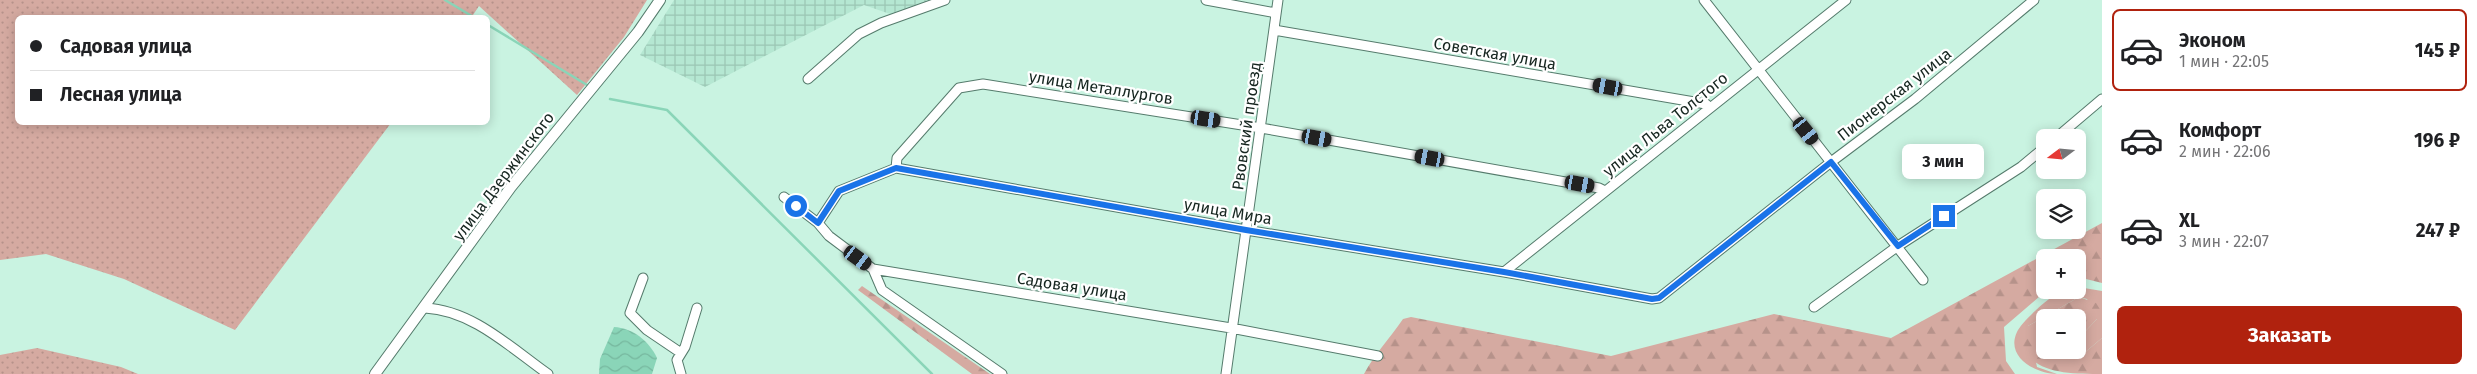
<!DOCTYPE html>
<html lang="ru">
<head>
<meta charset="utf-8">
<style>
  body { margin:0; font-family:"Fira Sans",sans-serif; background:#f2f2f2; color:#202124; height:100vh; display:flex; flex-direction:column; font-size:19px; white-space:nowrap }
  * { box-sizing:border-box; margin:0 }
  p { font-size:16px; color:#757577 }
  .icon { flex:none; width:28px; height:28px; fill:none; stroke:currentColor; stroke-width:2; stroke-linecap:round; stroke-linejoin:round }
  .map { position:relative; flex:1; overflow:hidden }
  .drawer { display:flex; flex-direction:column; background:#fff; width:375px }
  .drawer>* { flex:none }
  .top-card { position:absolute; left:15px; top:15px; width:475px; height:110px; border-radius:8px; box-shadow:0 2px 12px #0003; display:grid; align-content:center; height:110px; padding:0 15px; background:#fff }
  .needle { width:32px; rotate:254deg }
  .fabs { position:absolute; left:2036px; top:129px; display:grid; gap:10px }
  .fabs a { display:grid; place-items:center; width:50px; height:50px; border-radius:8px; background:#fff; box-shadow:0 2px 12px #0003; font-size:25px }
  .end { position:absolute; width:22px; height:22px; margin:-11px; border:6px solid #1a73e8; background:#fff; box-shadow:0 0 0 2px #fff }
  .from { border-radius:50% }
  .bubble { position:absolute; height:35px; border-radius:8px; background:#fff; box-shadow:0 2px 12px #0003; font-size:16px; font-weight:700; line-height:35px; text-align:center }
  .car { position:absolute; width:15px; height:30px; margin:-15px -8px; border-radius:6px; box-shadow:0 0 4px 1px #0007; background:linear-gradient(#222 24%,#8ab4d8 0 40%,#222 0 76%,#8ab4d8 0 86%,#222 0) }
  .top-card b { display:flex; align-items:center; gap:18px; height:48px; font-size:19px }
  .top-card b+b { border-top:1px solid #e0e0e0 }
  .top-card i { width:12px; height:12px; background:#202124 }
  ul { padding:9px 0 0; list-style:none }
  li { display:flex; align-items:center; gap:15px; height:82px; margin:0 10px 8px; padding:0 5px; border:2px solid transparent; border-radius:8px }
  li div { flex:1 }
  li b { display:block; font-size:19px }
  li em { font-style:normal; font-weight:700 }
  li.selected { border-color:#b0220e }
  li>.icon { width:45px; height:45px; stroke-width:1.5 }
  .button { display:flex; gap:10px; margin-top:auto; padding:10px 15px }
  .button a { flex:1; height:58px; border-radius:8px; background:#b0220e; color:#fff; font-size:20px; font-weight:700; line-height:58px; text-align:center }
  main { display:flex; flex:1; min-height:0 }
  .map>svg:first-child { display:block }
  .industrial { fill:url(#industrial-grid) }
  .grass { fill:#d5aaa1 }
  .forest { fill:url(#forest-firs) }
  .park { fill:url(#park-dots) }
  .water { fill:url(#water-waves) }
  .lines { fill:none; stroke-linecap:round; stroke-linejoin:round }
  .stream { stroke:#8ad5b8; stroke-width:2.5 }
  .minor-casing { stroke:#557b6c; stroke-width:11 }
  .tertiary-casing { stroke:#557b6c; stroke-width:12 }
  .minor { stroke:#fff; stroke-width:9 }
  .tertiary { stroke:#fff; stroke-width:10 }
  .route { stroke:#1a73e8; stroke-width:6 }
  .labels { text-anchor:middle; stroke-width:4.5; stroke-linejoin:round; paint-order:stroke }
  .street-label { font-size:16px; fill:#162620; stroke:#fff }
</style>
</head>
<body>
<main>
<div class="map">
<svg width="2102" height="374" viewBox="0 0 2102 374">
  <defs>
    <pattern id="industrial-grid" width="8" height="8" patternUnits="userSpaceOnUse" patternTransform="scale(1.25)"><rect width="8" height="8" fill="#b5e7d2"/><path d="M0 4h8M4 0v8" fill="none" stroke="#9bc6b4"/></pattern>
    <pattern id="forest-firs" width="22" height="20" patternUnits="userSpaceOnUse" patternTransform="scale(1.25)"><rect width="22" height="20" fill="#d5aaa1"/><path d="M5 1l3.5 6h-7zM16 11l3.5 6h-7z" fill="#b6928a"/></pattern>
    <pattern id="park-dots" width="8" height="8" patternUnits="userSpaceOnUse" patternTransform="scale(1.25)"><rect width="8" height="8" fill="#d5aaa1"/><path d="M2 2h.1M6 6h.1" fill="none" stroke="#b6928a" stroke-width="1.8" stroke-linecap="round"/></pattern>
    <pattern id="water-waves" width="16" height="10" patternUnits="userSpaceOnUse" patternTransform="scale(1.25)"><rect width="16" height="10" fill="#8ad5b8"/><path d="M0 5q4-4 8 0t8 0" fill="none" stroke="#76b79e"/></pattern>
  </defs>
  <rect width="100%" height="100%" fill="#c9f3e1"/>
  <path class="industrial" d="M674,0H934L893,15L864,5L705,87L640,55Z"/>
  <path class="grass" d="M2078,287L2102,291V338L2083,354L2075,352L2078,350V339L2097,319L2087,299L2079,297L2028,326L2037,367L2057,374C2036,374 2005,357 2017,332C2021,322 2052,294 2062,291C2067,289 2073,290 2078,290Z"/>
  <path class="forest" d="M2102,223V283L2078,277V258H2045V290H2047L2004,327L2006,361L2015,374H1364C1374,355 1390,338 1403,319L1411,317L1611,356L1774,314L1891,338Z
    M862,286L990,374H972L858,290Z
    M2079,297L2096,303L2101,311L2097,319L2078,339V318H2045V350H2075L2083,354L2102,338V374C2067,374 2024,374 2021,335L2028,326Z"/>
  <path class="park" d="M0,0H647L624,37L577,95L479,6L471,18H18V122L391,123L235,330L124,279L46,254L0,260Z
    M37,348L121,367L138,374H0V355Z"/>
  <path class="water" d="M614,327C633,328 649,341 657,358L652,374H599L600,359Z"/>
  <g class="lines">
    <path class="stream" d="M445,0L475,18
      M488,25L587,85
      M610,99L667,110L932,374"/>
    <g class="minor-casing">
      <path id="minor" d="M1206,0L1276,13
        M1704,0L1923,280
        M1274,30L1706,104L1709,107
        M808,79L859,34L881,23L945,0
        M2056,138L2102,99
        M896,168L897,158L959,88L983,84L1261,128L1599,188L1605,191
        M784,197L818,223L829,236L873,269L1231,328L1378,356
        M818,223L839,191L896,168L1246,230L1504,272L1652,299L1659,298L1831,162L1915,99L2034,0
        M873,269L882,290L1002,374
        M1504,272L1846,0
        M643,278L630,313L647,330L681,353
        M1814,307L1898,246L2021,167L2045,147
        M425,308C472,310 511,348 548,374
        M681,374L677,360L685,347L697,308
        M1226,374L1278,0"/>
    </g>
    <g class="tertiary-casing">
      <path id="tertiary" d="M375,374L511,187L638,32L660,0"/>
    </g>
    <use href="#minor" class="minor"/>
    <use href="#tertiary" class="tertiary"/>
  </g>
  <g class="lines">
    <path class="route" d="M796,206L818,223L839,191L896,168L1246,230L1504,272L1652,299L1659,298L1831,162L1898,246L1944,216"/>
  </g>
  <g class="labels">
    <g class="street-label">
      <text transform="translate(1495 53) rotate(10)" y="6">Советская улица</text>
      <text transform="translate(1101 87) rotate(9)" y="6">улица Металлургов</text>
      <text transform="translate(1894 94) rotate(-38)" y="6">Пионерская улица</text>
      <text transform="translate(1665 124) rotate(-39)" y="6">улица Льва Толстого</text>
      <text transform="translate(1246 126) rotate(-82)" y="6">Рвовский проезд</text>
      <text transform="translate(503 176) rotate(-53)" y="6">улица Дзержинского</text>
      <text transform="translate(1228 211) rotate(10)" y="6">улица Мира</text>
      <text transform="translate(1072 286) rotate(9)" y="6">Садовая улица</text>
    </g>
  </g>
</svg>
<div class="fabs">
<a><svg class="needle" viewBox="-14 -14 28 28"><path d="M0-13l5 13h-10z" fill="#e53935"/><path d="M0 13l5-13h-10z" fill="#757577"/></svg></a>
<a><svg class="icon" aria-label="layers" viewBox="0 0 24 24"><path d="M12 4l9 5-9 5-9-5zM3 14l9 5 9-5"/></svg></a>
<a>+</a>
<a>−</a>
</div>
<i class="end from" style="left:796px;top:206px"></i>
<i class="end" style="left:1944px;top:216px"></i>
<div class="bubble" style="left:1902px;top:144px;width:82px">3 мин</div>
<i class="car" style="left:1608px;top:87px;rotate:280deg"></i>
<i class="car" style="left:1206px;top:119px;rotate:99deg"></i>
<i class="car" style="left:1806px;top:131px;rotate:141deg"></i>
<i class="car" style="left:1317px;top:138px;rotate:100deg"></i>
<i class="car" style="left:1430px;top:158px;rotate:280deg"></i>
<i class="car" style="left:1580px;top:184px;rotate:100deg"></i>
<i class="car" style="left:858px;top:258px;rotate:126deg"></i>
<div class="top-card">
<b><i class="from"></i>Садовая улица</b>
<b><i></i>Лесная улица</b>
</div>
</div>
<section class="drawer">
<ul>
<li class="selected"><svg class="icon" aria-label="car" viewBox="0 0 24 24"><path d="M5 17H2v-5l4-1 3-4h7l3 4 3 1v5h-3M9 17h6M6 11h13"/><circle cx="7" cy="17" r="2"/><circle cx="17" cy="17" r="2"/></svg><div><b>Эконом</b><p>1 мин · 22:05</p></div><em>145 ₽</em></li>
<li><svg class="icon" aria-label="car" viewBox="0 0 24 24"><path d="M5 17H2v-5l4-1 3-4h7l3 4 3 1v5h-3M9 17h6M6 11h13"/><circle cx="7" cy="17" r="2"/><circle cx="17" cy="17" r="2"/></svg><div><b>Комфорт</b><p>2 мин · 22:06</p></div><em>196 ₽</em></li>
<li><svg class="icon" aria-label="car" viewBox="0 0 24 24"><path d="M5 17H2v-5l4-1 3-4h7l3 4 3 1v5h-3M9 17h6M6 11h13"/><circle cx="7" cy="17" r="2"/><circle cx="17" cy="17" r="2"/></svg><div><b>XL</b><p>3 мин · 22:07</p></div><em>247 ₽</em></li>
</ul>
<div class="button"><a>Заказать</a></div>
</section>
</main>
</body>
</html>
